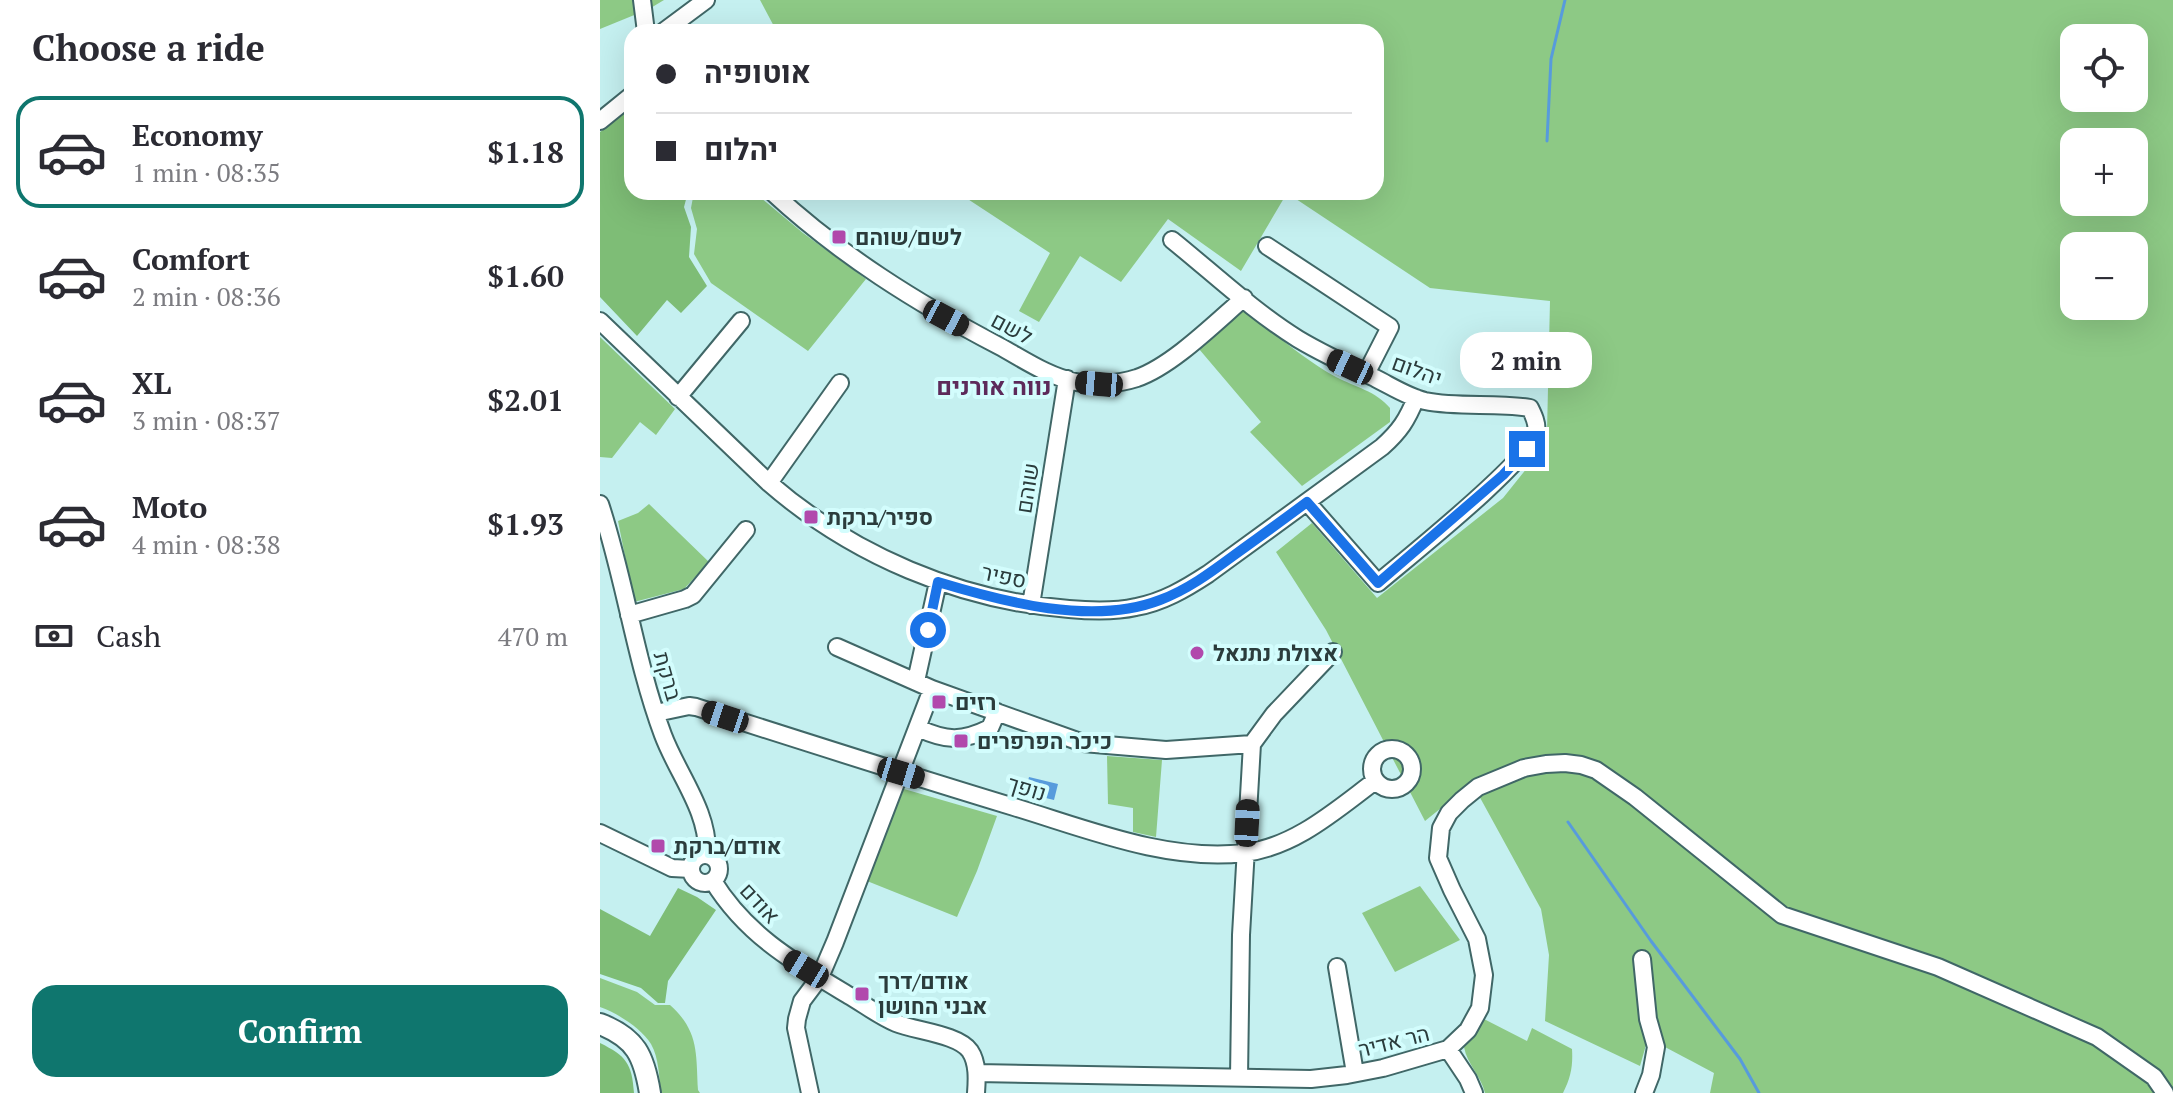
<!DOCTYPE html>
<html lang="en">
<head>
<meta charset="utf-8">
<style>
  body { margin:0; font-family:"PT Serif",Heebo,serif; background:#f2f2f3; color:#2b2b33; height:100vh; display:flex; flex-direction:column; font-size:30px; white-space:nowrap }
  * { box-sizing:border-box; margin:0 }
  p { font-size:26px; color:#7c7c81 }
  .icon { flex:none; width:44px; height:44px; fill:none; stroke:currentColor; stroke-width:2; stroke-linecap:round; stroke-linejoin:round }
  .map { position:relative; flex:1; overflow:hidden }
  .details { display:flex; flex-direction:column; background:#fff; width:600px }
  .details>* { flex:none }
  .banner { position:absolute; left:24px; top:24px; width:760px; height:176px; border-radius:24px; box-shadow:0 8px 32px #0002; display:grid; align-content:center; height:176px; padding:0 32px; background:#fff }
  .fabs { position:absolute; left:1460px; top:24px; display:grid; gap:16px }
  .fabs a { display:grid; place-items:center; width:88px; height:88px; border-radius:16px; background:#fff; box-shadow:0 8px 32px #0002; font-size:40px }
  .end { position:absolute; width:36px; height:36px; margin:-18px; border:10px solid #1a73e8; background:#fff; box-shadow:0 0 0 4px #fff }
  .from { border-radius:50% }
  .bubble { position:absolute; height:56px; border-radius:24px; background:#fff; box-shadow:0 8px 32px #0002; font-size:26px; font-weight:800; line-height:56px; text-align:center }
  .car { position:absolute; width:24px; height:48px; margin:-24px -12px; border-radius:10px; box-shadow:0 0 6px 2px #0007; background:linear-gradient(#222 24%,#8ab4d8 0 40%,#222 0 76%,#8ab4d8 0 86%,#222 0) }
  .banner b { display:flex; align-items:center; gap:28px; height:76px; font-size:30px }
  .banner b+b { border-top:2px solid #e1e1e2 }
  .banner i { width:20px; height:20px; background:#2b2b33 }
  ul { padding:0; list-style:none }
  li { display:flex; align-items:center; gap:24px; height:112px; margin:0 16px 12px; padding:0 16px; border:4px solid transparent; border-radius:24px }
  li div { flex:1 }
  li b { display:block; font-size:30px }
  li em { font-style:normal; font-weight:800 }
  li.current { border-color:#0f766e }
  li>.icon { width:72px; height:72px; stroke-width:1.5 }
  h2 { padding:0 32px; font-size:36px; line-height:96px }
  .pay { display:flex; align-items:center; gap:20px; height:88px; padding:0 32px; font-size:30px }
  .pay p { margin-inline-start:auto }
  .button { display:flex; gap:16px; margin-top:auto; padding:16px 32px }
  .button a { flex:1; height:92px; border-radius:24px; background:#0f766e; color:#fff; font-size:32px; font-weight:800; line-height:92px; text-align:center }
  main { display:flex; flex:1; min-height:0 }
  .map>svg:first-child { display:block }
  .green { fill:#8dc985; fill-rule:evenodd }
  .forest { fill:#7ebd76 }
  .water { fill:#579bdc }
  .lines { fill:none; stroke-linecap:round; stroke-linejoin:round }
  .stream { stroke:#579bdc; stroke-width:3 }
  .minor-casing { stroke:#406767; stroke-width:20 }
  .major-casing { stroke:#406767; stroke-width:24 }
  .minor { stroke:#fff; stroke-width:16 }
  .major { stroke:#fff; stroke-width:20 }
  .route { stroke:#1a73e8; stroke-width:10 }
  .poi-dot { fill:#b149ac; stroke:#d3fdfd; stroke-width:3 }
  .labels { text-anchor:middle; stroke-width:8; stroke-linejoin:round; paint-order:stroke }
  .poi-label { font-size:22px; font-weight:bold; fill:#2b3c3c; stroke:#d3fdfd; text-anchor:start }
  .street-label { font-size:22px; fill:#2b3c3c; stroke:#d3fdfd }
  .neighbourhood-label { font-size:24px; font-weight:bold; fill:#5d2a5a; stroke:#d3fdfd }
</style>
</head>
<body>
<main>
<section class="details">
<h2>Choose a ride</h2>
<ul>
<li class="current"><svg class="icon" aria-label="car" viewBox="0 0 24 24"><path d="M5 17H2v-5l4-1 3-4h7l3 4 3 1v5h-3M9 17h6M6 11h13"/><circle cx="7" cy="17" r="2"/><circle cx="17" cy="17" r="2"/></svg><div><b>Economy</b><p>1 min · 08:35</p></div><em>$1.18</em></li>
<li><svg class="icon" aria-label="car" viewBox="0 0 24 24"><path d="M5 17H2v-5l4-1 3-4h7l3 4 3 1v5h-3M9 17h6M6 11h13"/><circle cx="7" cy="17" r="2"/><circle cx="17" cy="17" r="2"/></svg><div><b>Comfort</b><p>2 min · 08:36</p></div><em>$1.60</em></li>
<li><svg class="icon" aria-label="car" viewBox="0 0 24 24"><path d="M5 17H2v-5l4-1 3-4h7l3 4 3 1v5h-3M9 17h6M6 11h13"/><circle cx="7" cy="17" r="2"/><circle cx="17" cy="17" r="2"/></svg><div><b>XL</b><p>3 min · 08:37</p></div><em>$2.01</em></li>
<li><svg class="icon" aria-label="car" viewBox="0 0 24 24"><path d="M5 17H2v-5l4-1 3-4h7l3 4 3 1v5h-3M9 17h6M6 11h13"/><circle cx="7" cy="17" r="2"/><circle cx="17" cy="17" r="2"/></svg><div><b>Moto</b><p>4 min · 08:38</p></div><em>$1.93</em></li>
</ul>
<div class="pay"><svg class="icon" aria-label="cash" viewBox="0 0 24 24"><path d="M3 7h18v10H3z"/><circle cx="12" cy="12" r="2"/></svg>Cash<p>470 m</p></div>
<div class="button"><a>Confirm</a></div>
</section>
<div class="map">
<svg width="1573" height="1093" viewBox="0 0 1573 1093">
  <rect width="100%" height="100%" fill="#c5f0f0"/>
  <path class="green" d="M0,0H64L49,9L0,29Z
    M160,0H1573V1093H1110L1114,1073L1048,1038L1040,1066L945,1021L949,955L941,909L872,783L825,821L726,630L676,552L712,523L777,598L903,498L935,458L947,432L950,301L830,288L687,193L641,271L568,219L521,282L480,256L439,322L419,311L450,253L357,192H776V32H177ZM1474,38H1534V98H1474ZM1474,142H1534V202H1474ZM1474,246H1534V306H1474Z
    M94,192H154L203,233L266,279L208,351L111,283L94,254L97,229L91,208Z
    M644,309C674,333 702,358 736,377C755,387 776,391 790,408V422L702,486L650,432L661,422L599,349Z
    M0,337L75,409L56,435L40,422L12,458L0,457Z
    M49,504L109,562L84,589L34,602L18,521L38,513Z
    M507,756L562,760L556,837L533,832V808L508,804Z
    M304,789L397,816L377,871L357,917L267,881Z
    M820,886L860,940L795,972L762,913Z
    M0,978L37,992L55,1005H70C99,1031 96,1053 98,1090L100,1093H61C59,1077 59,1058 51,1044C41,1028 17,1013 0,1007Z
    M882,1018L927,1041L932,1028L972,1049C973,1066 971,1077 963,1093H885C881,1076 867,1064 864,1047Z"/>
  <path class="forest" d="M32,107V192H88L84,207L91,227L89,257L107,286L81,313L67,300L37,336L0,297V132Z
    M78,888L97,897L116,910L68,981L65,1003H58L41,988L0,974V909L50,936Z
    M0,1043C26,1056 32,1063 34,1093H0Z"/>
  <path class="water" d="M429,777L458,784L454,800L425,793Z"/>
  <g class="lines">
    <path class="stream" d="M947,141L951,59L965,0
      M968,822L1051,941L1140,1059L1159,1093"/>
    <g class="minor-casing">
      <path id="minor" d="M42,0L46,32
        M63,32L106,0
        M0,121L32,95
        M172,192C240,255 317,303 399,346C423,359 449,377 476,382C495,386 518,384 537,378C572,366 615,323 644,298
        M572,240C613,273 653,311 698,339C723,354 749,366 775,378C791,386 808,397 825,401C859,408 896,402 930,408C933,414 938,424 936,432C931,460 806,559 778,583L707,502
        M667,246L790,327L766,374
        M0,321L169,483C252,555 360,601 469,609C491,611 514,612 536,607C563,602 585,589 608,574L782,447C800,431 807,420 816,398
        M78,397L141,321
        M169,483L240,383
        M0,504C25,579 35,660 63,735C78,775 109,811 107,855
        M431,605L467,379
        M29,615L85,599L93,595L146,530
        M237,647L332,689L483,743L566,750L652,744
        M316,681L338,582
        M56,713L89,706L96,707C202,741 308,775 414,807C487,829 567,862 644,853C695,847 736,810 775,781
        M318,728C346,741 362,742 390,728L397,712
        M772 769a20 20 0 1 1 40 0a20 20 0 1 1-40 0Z
        M0,833L72,868L91,869
        M91 869a14 14 0 1 1 28 0a14 14 0 1 1-28 0Z
        M113,881C146,935 195,963 248,995C264,1004 279,1016 296,1023C315,1031 358,1034 370,1051C378,1063 377,1080 376,1093
        M1042,959L1048,1019L1056,1047L1051,1075L1044,1093
        M737,967L755,1073
        M848,1049L868,1079L874,1093
        M377,1073L711,1079L747,1075L783,1068L848,1049L868,1030L880,1008L884,975L877,939L852,890L838,858L841,828L849,813L862,800L878,787L924,768L946,764L965,763L981,765L996,770L1035,797L1182,915L1338,967L1497,1037L1554,1077L1565,1093
        M639,1078L641,935L652,744L674,714L733,652
        M210,1093L196,1028L197,1019L202,1001L220,977L235,942L332,689"/>
    </g>
    <g class="major-casing">
      <path id="major" d="M0,1024C36,1038 44,1056 50,1093"/>
    </g>
    <use href="#minor" class="minor"/>
    <use href="#major" class="major"/>
  </g>
  <g class="lines">
    <path class="route" d="M328,630L338,582C404,602 493,626 560,600C587,590 610,573 633,556C658,538 683,520 707,502L778,583L903,475L927,449"/>
  </g>
  <g class="poi-dot">
    <rect x="231" y="229" width="16" height="16" rx="4"/>
    <rect x="203" y="509" width="16" height="16" rx="4"/>
    <circle cx="597" cy="653" r="8"/>
    <rect x="331" y="694" width="16" height="16" rx="4"/>
    <rect x="353" y="733" width="16" height="16" rx="4"/>
    <rect x="50" y="838" width="16" height="16" rx="4"/>
    <rect x="254" y="986" width="16" height="16" rx="4"/>
  </g>
  <g class="labels">
    <g class="poi-label">
      <text x="255" y="245">לשם/שוהם</text>
      <text x="227" y="525">ספיר/ברקת</text>
      <text x="613" y="661">אצולת נתנאל</text>
      <text x="355" y="710">רזים</text>
      <text x="377" y="749">כיכר הפרפרים</text>
      <text x="74" y="854">אודם/ברקת</text>
      <text x="278" y="989">אודם/דרך<tspan x="278" dy="25">אבני החושן</tspan></text>
    </g>
    <g class="street-label">
      <text transform="translate(412 328) rotate(28)" y="8">לשם</text>
      <text transform="translate(817 370) rotate(20)" y="8">יהלום</text>
      <text transform="translate(427 488) rotate(-81)" y="8">שוהם</text>
      <text transform="translate(404 576) rotate(12)" y="8">ספיר</text>
      <text transform="translate(68 676) rotate(74)" y="8">ברקת</text>
      <text transform="translate(427 788) rotate(17)" y="8">נופך</text>
      <text transform="translate(160 903) rotate(47)" y="8">אודם</text>
      <text transform="translate(794 1041) rotate(-14)" y="8">הר אדיר</text>
    </g>
    <g class="neighbourhood-label">
      <text x="394" y="395">נווה אורנים</text>
    </g>
  </g>
</svg>
<div class="fabs">
<a><svg class="icon" aria-label="locate" viewBox="0 0 24 24"><circle cx="12" cy="12" r="6"/><path d="M12 2v4M12 18v4M2 12h4M18 12h4"/></svg></a>
<a>+</a>
<a>−</a>
</div>
<i class="end from" style="left:328px;top:630px"></i>
<i class="end" style="left:927px;top:449px"></i>
<div class="bubble" style="left:860px;top:332px;width:132px">2 min</div>
<i class="car" style="left:346px;top:318px;rotate:118deg"></i>
<i class="car" style="left:750px;top:367px;rotate:295deg"></i>
<i class="car" style="left:499px;top:384px;rotate:275deg"></i>
<i class="car" style="left:125px;top:717px;rotate:288deg"></i>
<i class="car" style="left:301px;top:773px;rotate:107deg"></i>
<i class="car" style="left:647px;top:823px;rotate:3deg"></i>
<i class="car" style="left:206px;top:969px;rotate:301deg"></i>
<div class="banner">
<b><i class="from"></i>אוטופיה</b>
<b><i></i>יהלום</b>
</div>
</div>
</main>
</body>
</html>
